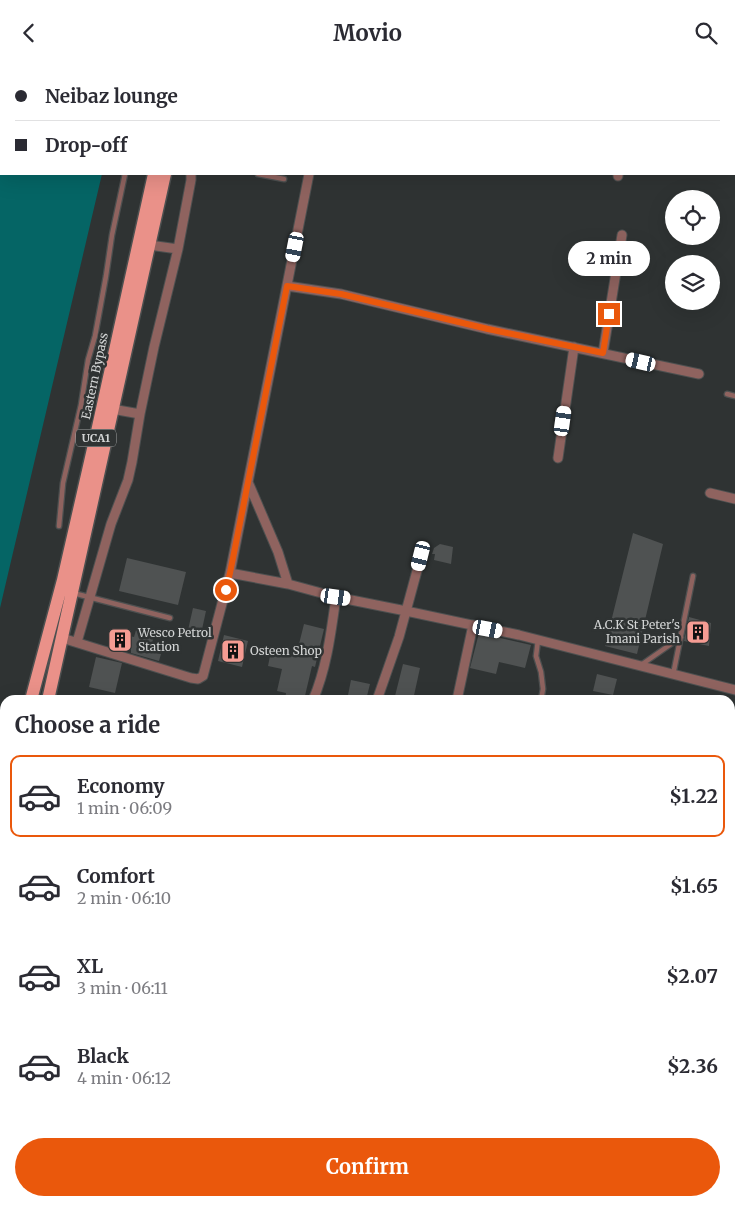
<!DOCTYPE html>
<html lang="en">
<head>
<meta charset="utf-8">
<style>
  body { margin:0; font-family:Merriweather,serif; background:#f2f2f3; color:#2b2b33; height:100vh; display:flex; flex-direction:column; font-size:19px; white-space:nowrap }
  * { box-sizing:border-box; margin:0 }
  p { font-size:16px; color:#7c7c81 }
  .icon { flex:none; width:28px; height:28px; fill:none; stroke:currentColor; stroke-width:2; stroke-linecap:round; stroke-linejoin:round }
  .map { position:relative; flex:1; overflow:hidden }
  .panel { position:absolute; left:0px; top:630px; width:735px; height:511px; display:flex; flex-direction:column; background:#fff; border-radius:15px 15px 0 0; box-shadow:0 5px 20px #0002 }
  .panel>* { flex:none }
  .guide { position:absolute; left:0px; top:0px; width:735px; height:110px; box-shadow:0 5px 20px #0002; display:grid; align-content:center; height:110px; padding:0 15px; background:#fff }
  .controls { position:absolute; left:665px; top:125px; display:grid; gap:10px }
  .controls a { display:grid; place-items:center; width:55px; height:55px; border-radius:50%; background:#fff; box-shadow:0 5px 20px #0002; font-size:25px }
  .end { position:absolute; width:22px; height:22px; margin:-11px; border:6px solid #ea580c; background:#fff; box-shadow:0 0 0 2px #fff }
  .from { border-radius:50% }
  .bubble { position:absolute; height:35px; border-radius:18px; background:#fff; box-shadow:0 5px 20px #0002; font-size:16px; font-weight:700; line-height:35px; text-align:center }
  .car { position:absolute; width:15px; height:30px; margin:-15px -8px; border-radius:6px; box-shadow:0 0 4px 1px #0007; background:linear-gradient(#fff 24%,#345 0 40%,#fff 0 76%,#345 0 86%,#fff 0) }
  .guide b { display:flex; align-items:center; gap:18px; height:48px; font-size:19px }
  .guide b+b { border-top:1px solid #e1e1e2 }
  .guide i { width:12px; height:12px; background:#2b2b33 }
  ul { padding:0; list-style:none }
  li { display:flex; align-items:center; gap:15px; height:82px; margin:0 10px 8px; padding:0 5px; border:2px solid transparent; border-radius:10px }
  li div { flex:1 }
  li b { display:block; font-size:19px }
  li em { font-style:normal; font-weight:700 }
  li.current { border-color:#ea580c }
  li>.icon { width:45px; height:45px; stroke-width:1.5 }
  h2 { padding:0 15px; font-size:22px; line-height:60px }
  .primary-button { display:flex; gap:10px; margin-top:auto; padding:10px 15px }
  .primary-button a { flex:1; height:58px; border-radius:30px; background:#ea580c; color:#fff; font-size:20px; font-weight:700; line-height:58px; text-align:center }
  header { display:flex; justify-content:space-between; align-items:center; height:65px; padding:0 15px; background:#fff; font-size:22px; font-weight:700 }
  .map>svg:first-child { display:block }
  .forest { fill:#056565 }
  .building { fill:#4f5252 }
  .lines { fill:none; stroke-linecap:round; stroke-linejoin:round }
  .service-casing { stroke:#4d5050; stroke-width:7 }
  .minor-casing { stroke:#4d5050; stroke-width:11 }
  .primary-casing { stroke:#4d5050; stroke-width:15 }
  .service { stroke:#8f635f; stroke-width:4.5 }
  .minor { stroke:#8f635f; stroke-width:9 }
  .primary { stroke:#ea9189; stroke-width:12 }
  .route { stroke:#ea580c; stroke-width:6 }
  .labels { text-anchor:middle; stroke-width:5; stroke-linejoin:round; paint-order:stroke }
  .shield { fill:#2f3333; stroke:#a2a4a4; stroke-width:1 }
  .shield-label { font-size:11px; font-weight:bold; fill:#d3d5d5 }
  .street-label { font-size:12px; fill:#d3d5d5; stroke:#2f3333 }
  .poi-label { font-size:12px; fill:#d3d5d5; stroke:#2f3333; text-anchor:start }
</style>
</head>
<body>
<header><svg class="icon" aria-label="back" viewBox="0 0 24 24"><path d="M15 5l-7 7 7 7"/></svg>Movio<svg class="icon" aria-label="search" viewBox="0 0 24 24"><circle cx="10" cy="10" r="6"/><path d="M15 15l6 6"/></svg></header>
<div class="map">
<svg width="735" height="1141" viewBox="0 0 735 1141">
  <rect width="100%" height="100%" fill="#2f3333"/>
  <path class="forest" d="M0,0H128V1H1V109H102L0,543Z"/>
  <path class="building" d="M633,468L663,479L637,589L605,581Z
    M440,479L453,482L451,499L434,495L435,489H432L434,483Z
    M127,493L186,507L178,540L119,526Z
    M193,543L206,546L201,569L188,565Z
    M689,552L711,558L709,581L684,576Z
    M304,559L324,564L315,602L312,601L304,635H285L286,628L277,626L282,604L268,601L272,581L297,587Z
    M136,565L154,570L150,587L161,589L159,596L131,588V584L111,579L113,567L134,572Z
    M479,568L531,580L525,603L499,597L496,609L470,603Z
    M224,570L248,576L242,602L218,596Z
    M96,592L122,598L115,628L89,622Z
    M403,599L420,603L413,635H394Z
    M597,609L617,614L613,630L593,626Z
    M351,615L370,619L366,635H347Z"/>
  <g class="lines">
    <g class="service-casing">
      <path id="service" d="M148,1L149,0
        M258,109L284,114
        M727,329L735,331
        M59,461L63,418L81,340L88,295L95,271L106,211L112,170L125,109
        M73,528L170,553
        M538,575L536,591L541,607L543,624L541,635
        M641,600L681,572
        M673,610L693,511
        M730,940L735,941
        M0,956L3,963L0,976
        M0,1039L5,1040"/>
    </g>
    <g class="minor-casing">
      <path id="minor" d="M334,1V0
        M578,1V0
        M638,1L639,0
        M618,111V109
        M149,180L178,184
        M287,221L341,229L487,264L699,309
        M603,288L622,170
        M112,344L140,349
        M558,393L574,282
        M248,417L278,487L288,519
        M710,428L735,434
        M230,508L288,519L336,532L406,546L519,570L735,625
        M62,573L191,613L198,614L203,611L230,508L309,109
        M77,577L111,459L128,415L132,397L140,349L154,282L178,184L191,115V109
        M313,635C327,602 331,567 336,532
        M377,635L399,572L421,491
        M457,635L473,560
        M730,832L735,833
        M730,1039L735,1016
        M730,1079L735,1080
        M84,1141L85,1136
        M271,1141L272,1136
        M529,1141L530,1136
        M593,1141L594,1136
        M708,1141L709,1136"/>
    </g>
    <g class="primary-casing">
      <path id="primary" d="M178,1V0
        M188,1V0
        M31,635L63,515L98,362L154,109
        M48,635L165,109
        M0,765L5,741
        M0,853L5,830"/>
    </g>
    <use href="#service" class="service"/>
    <use href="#minor" class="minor"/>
    <use href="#primary" class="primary"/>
  </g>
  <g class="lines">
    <path class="route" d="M226,525L230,508L287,221L341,229L488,264L603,288L609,249"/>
  </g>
  <defs>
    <g id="building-square" transform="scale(1.25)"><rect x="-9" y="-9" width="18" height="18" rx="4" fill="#f59c93" stroke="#2f3333"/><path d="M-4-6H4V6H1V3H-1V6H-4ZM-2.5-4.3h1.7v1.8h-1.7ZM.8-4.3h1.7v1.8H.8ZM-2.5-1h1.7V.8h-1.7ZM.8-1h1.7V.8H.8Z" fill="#111"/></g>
  </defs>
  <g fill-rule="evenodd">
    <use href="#building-square" x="698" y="567"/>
    <use href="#building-square" x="120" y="575"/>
    <use href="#building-square" x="233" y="586"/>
  </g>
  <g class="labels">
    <rect class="shield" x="76" y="364.5" width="40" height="17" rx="4"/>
    <g class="shield-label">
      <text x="96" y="377">UCA1</text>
    </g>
    <g class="street-label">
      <text transform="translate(95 311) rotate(-78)" y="4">Eastern Bypass</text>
    </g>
    <g class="poi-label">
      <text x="680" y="564" text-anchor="end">A.C.K St Peter's<tspan x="680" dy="14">Imani Parish</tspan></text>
      <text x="138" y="572">Wesco Petrol<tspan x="138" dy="14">Station</tspan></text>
      <text x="250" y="590">Osteen Shop</text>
    </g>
  </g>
</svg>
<div class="controls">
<a><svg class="icon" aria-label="locate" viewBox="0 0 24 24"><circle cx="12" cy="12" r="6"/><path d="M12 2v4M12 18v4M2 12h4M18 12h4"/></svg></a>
<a><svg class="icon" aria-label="layers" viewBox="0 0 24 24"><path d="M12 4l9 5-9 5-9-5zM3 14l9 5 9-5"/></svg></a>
</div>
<i class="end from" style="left:226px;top:525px"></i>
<i class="end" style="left:609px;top:249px"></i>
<div class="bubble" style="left:568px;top:176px;width:82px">2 min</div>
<i class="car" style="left:295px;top:182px;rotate:191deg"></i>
<i class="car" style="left:641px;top:297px;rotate:283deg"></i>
<i class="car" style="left:563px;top:356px;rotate:8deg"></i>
<i class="car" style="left:421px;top:491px;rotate:194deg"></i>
<i class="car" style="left:336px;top:532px;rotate:98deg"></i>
<i class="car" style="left:488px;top:564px;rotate:101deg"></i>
<div class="guide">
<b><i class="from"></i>Neibaz lounge</b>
<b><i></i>Drop-off</b>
</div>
<section class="panel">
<h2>Choose a ride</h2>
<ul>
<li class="current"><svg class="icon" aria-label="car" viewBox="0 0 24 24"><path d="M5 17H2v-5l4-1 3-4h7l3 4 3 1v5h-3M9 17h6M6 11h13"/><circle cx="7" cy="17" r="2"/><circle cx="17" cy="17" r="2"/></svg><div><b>Economy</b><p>1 min · 06:09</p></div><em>$1.22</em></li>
<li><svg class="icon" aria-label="car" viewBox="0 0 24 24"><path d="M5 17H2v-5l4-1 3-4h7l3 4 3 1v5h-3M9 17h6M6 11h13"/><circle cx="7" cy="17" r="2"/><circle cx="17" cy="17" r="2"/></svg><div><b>Comfort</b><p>2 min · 06:10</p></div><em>$1.65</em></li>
<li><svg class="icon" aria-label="car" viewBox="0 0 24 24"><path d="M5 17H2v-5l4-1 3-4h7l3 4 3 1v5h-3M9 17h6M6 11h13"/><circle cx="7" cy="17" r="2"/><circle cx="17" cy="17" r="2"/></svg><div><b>XL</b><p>3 min · 06:11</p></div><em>$2.07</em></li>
<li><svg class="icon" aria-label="car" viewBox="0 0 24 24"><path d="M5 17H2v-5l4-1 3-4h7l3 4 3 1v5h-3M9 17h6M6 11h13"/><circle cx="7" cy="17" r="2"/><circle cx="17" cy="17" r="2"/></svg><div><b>Black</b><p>4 min · 06:12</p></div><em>$2.36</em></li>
</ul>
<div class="primary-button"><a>Confirm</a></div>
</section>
</div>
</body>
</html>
